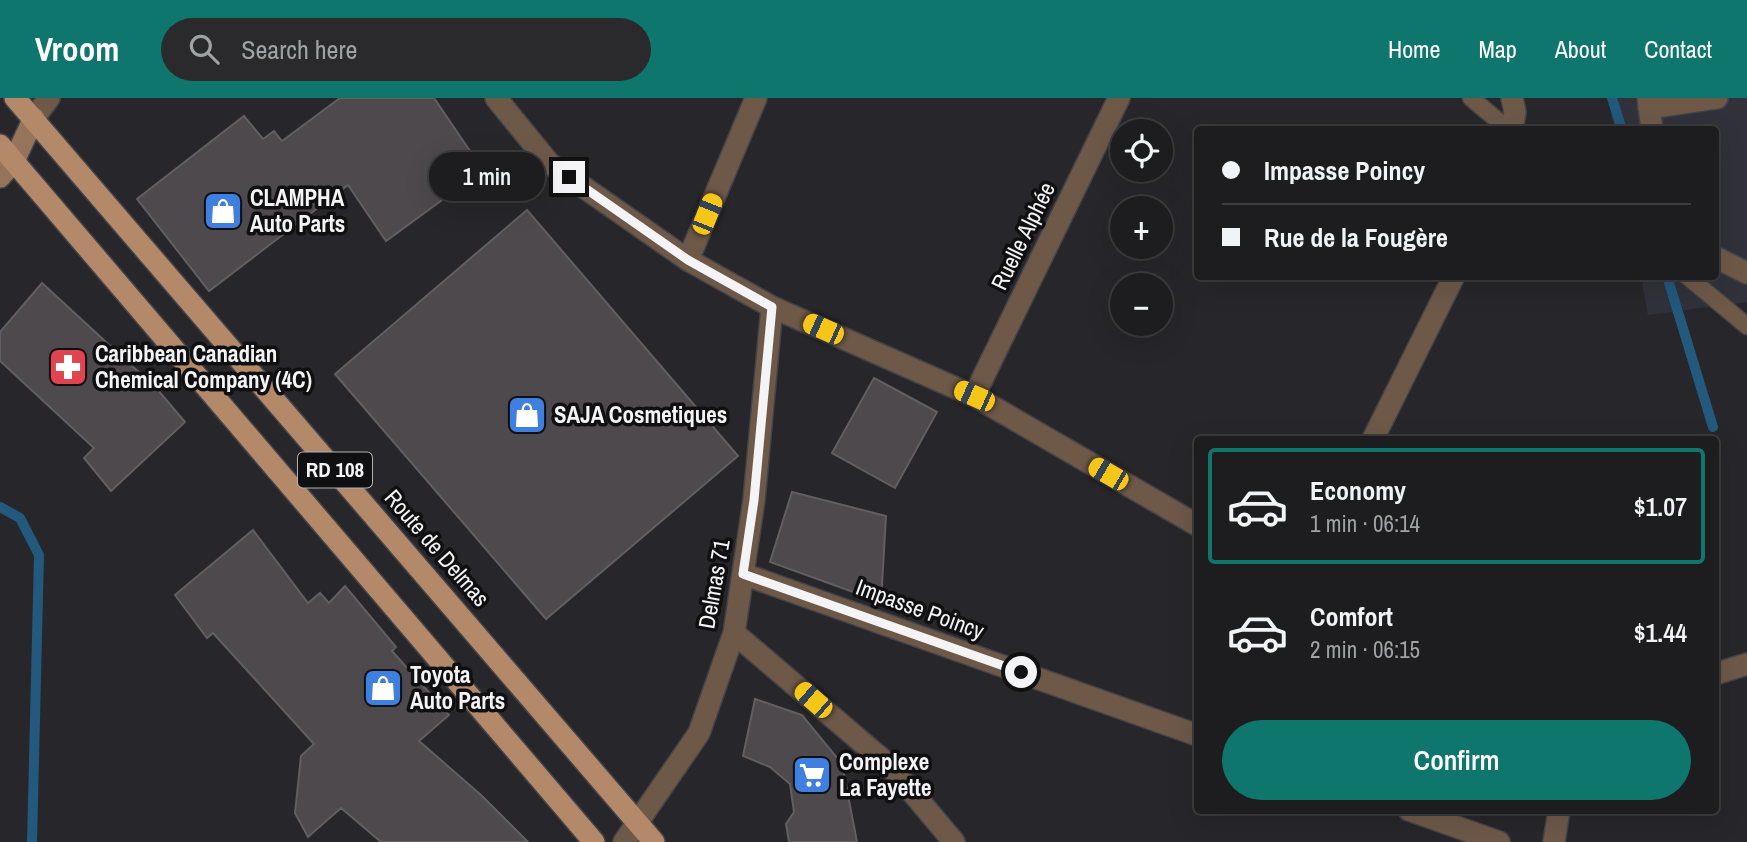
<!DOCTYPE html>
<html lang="en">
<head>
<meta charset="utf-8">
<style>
  body { margin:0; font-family:"Archivo Narrow",sans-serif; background:#2a2a2d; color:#f1f3f6; height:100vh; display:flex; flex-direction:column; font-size:26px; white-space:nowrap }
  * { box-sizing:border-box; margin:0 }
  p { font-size:23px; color:#a0a2a5 }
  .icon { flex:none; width:38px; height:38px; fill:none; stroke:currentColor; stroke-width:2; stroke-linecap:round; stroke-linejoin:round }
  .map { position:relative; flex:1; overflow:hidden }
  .sheet { position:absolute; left:1194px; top:338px; width:525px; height:378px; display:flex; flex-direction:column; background:#1d1d20; border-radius:7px; box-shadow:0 7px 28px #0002,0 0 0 2px #3b3b3e }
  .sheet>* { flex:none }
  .guide { position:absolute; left:1194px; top:28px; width:525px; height:154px; border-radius:7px; box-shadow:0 7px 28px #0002,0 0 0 2px #3b3b3e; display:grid; align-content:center; height:154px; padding:0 28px; background:#1d1d20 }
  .fabs { position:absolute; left:1110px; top:21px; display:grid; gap:14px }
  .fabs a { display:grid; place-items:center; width:63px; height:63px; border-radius:50%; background:#1d1d20; box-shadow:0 7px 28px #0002,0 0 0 2px #3b3b3e; font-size:35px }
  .end { position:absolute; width:32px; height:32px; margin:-16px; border:9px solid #f4f4f7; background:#111; box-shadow:0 0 0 4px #111 }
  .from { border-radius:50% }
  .bubble { position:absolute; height:49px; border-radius:24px; background:#1d1d20; box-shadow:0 7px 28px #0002,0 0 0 2px #3b3b3e; font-size:23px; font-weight:600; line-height:49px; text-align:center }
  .car { position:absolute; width:21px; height:42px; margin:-21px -10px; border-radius:9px; box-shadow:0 0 5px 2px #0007; background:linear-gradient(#f5c518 24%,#345 0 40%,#f5c518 0 76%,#345 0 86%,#f5c518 0) }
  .guide b { display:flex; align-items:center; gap:24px; height:66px; font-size:26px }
  .guide b+b { border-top:2px solid #3b3b3e }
  .guide i { width:18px; height:18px; background:#f1f3f6 }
  ul { padding:12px 0 0; list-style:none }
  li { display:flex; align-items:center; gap:21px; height:116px; margin:0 14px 10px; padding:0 14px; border:4px solid transparent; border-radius:7px }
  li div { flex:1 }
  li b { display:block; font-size:26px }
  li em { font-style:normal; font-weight:600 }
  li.current { border-color:#0f766e }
  li>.icon { width:63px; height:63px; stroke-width:1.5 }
  .cta { display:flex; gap:14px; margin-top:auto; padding:14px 28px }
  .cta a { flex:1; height:80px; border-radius:42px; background:#0f766e; color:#fff; font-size:28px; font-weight:600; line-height:80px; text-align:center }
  header { display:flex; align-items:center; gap:42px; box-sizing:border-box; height:98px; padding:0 35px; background:#0f766e; color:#fff }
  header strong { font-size:33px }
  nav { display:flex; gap:38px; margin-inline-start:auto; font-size:24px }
  .search { width:490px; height:63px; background:#2a2a2d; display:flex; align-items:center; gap:18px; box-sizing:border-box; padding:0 24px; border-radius:38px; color:#a0a2a5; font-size:26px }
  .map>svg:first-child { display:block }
  .built { fill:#30313a }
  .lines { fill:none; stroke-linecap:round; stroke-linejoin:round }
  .stream { stroke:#22597c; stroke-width:10 }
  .building { fill:#4d494c; stroke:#625e61; stroke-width:2 }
  .lane-casing { stroke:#444448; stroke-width:19 }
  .street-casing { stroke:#444448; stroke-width:24 }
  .secondary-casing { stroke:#444448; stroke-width:24 }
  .primary-casing { stroke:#444448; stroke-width:24 }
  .lane { stroke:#6e5949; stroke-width:16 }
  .street { stroke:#6e5949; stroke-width:21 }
  .secondary { stroke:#95745b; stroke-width:21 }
  .primary { stroke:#b48969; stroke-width:21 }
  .route { stroke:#f4f4f7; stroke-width:9 }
  .labels { text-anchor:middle; stroke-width:7; stroke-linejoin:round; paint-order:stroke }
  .shield { fill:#101012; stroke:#b0b0b2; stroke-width:2 }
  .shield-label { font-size:21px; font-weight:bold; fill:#f4f4f7 }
  .poi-label { font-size:23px; font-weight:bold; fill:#f4f4f7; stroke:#101012; text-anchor:start }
  .street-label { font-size:23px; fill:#f4f4f7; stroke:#101012 }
</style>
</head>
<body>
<header>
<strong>Vroom</strong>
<div class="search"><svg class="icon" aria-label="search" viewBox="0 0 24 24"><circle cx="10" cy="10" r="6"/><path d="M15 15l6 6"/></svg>Search here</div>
<nav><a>Home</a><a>Map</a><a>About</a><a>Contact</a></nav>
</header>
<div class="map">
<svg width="1747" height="744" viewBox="0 0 1747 744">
  <rect width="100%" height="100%" fill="#27272b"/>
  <path class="built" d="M1608,0H1747V204L1648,217L1641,179L1715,178V32L1614,31Z"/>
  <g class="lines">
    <path class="stream" d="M1612,0L1622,32
      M1667,178L1713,329
      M0,409L20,420L39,457L32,744"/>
  </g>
  <path class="building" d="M340,0H434L483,72L386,143L348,87L209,193L137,101L244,18L263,41L274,33L282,43Z
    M527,112L738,358L546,521L335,276Z
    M42,185L157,291L185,324L111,393L84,360L94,350L0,263V234Z
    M874,280L937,314L895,390L832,355Z
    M792,394L886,418L881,504L770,464Z
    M253,432L308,505L320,495L329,505L345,488L396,549L392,553L449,617L419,643L481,697L528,744H381L341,710L308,739L295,715L301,658L314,646L213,535L207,540L175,497Z
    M755,601L802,617L842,666L857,744H789L786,726L794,714L790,686L770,669L743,658Z"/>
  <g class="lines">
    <g class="lane-casing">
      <path id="lane" d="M1471,0L1509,32
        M1687,178L1747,228"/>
    </g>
    <g class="street-casing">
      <path id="street" d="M496,0L549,65L688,162L772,209L974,298L1197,427
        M1648,0L1652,32
        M1649,10L1717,0
        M34,20L49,0
        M1512,32L1515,14L1512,0
        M1715,159L1747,175
        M688,162L756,0
        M974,298L1119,0
        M1373,341L1454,178
        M743,476L1197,637
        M734,535L891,669L954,744
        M1715,576L1747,566
        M1409,712L1499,744
        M624,744L699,635L734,535L754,402L772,209
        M1554,744L1559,712"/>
    </g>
    <g class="secondary-casing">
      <path id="secondary" d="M0,79L14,63L34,20"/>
    </g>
    <g class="primary-casing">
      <path id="primary" d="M15,0L654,744
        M0,47L594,744"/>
    </g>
    <use href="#lane" class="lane"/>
    <use href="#street" class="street"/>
    <use href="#secondary" class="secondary"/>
    <use href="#primary" class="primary"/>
  </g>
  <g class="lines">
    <path class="route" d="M569,79L688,162L772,209L754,402L743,476L1021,574"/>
  </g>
  <defs>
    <g id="shop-square" transform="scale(2.0125)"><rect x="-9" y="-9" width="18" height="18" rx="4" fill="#3f7fe0" stroke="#101012"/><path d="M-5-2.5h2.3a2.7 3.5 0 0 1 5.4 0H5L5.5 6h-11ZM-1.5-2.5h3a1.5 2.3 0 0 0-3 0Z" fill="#fff"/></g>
    <g id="pharmacy-square" transform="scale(2.0125)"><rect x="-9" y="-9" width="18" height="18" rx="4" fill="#e0444e" stroke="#101012"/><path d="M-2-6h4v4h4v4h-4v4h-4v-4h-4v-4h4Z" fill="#fff"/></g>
    <g id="supermarket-square" transform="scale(2.0125)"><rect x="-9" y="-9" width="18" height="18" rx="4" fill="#3f7fe0" stroke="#101012"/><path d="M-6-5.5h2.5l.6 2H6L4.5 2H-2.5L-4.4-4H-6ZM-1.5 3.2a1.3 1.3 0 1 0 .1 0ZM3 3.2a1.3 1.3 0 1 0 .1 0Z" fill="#fff"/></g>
  </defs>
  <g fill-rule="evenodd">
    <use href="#shop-square" x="223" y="113"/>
    <use href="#pharmacy-square" x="68" y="269"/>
    <use href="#shop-square" x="527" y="317"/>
    <use href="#shop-square" x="383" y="590"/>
    <use href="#supermarket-square" x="812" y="677"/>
  </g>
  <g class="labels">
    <rect class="shield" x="298" y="354.5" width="74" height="35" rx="5"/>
    <g class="shield-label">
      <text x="335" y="379">RD 108</text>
    </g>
    <g class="poi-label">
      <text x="250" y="108">CLAMPHA<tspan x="250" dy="26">Auto Parts</tspan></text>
      <text x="95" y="264">Caribbean Canadian<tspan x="95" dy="26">Chemical Company (4C)</tspan></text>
      <text x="554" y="325">SAJA Cosmetiques</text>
      <text x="410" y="585">Toyota<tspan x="410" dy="26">Auto Parts</tspan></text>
      <text x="839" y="672">Complexe<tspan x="839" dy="26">La Fayette</tspan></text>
    </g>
    <g class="street-label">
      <text transform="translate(1023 138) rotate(-64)" y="8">Ruelle Alphée</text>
      <text transform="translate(437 450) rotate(49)" y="8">Route de Delmas</text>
      <text transform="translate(714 486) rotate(-80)" y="8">Delmas 71</text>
      <text transform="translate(920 511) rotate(20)" y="8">Impasse Poincy</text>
    </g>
  </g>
</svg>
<div class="fabs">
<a><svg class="icon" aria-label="locate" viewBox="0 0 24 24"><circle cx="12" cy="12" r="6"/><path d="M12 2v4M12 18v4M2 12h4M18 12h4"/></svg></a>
<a>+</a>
<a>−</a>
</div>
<i class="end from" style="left:1021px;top:574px"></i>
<i class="end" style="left:569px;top:79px"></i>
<div class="bubble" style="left:429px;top:54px;width:116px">1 min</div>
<i class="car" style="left:707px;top:116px;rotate:22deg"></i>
<i class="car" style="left:823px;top:231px;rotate:294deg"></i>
<i class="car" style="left:974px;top:298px;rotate:294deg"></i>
<i class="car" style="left:1108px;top:376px;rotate:300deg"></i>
<i class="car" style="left:813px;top:602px;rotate:311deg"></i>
<div class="guide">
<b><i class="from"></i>Impasse Poincy</b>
<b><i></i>Rue de la Fougère</b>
</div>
<section class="sheet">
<ul>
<li class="current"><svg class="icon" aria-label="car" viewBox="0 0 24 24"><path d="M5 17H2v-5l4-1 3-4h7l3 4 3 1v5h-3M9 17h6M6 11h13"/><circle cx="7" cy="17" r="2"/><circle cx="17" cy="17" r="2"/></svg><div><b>Economy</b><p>1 min · 06:14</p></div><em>$1.07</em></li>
<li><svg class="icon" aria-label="car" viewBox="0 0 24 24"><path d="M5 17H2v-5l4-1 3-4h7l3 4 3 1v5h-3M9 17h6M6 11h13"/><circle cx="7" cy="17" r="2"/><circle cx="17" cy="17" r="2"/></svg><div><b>Comfort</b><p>2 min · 06:15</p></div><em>$1.44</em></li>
</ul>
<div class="cta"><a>Confirm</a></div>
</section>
</div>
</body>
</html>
